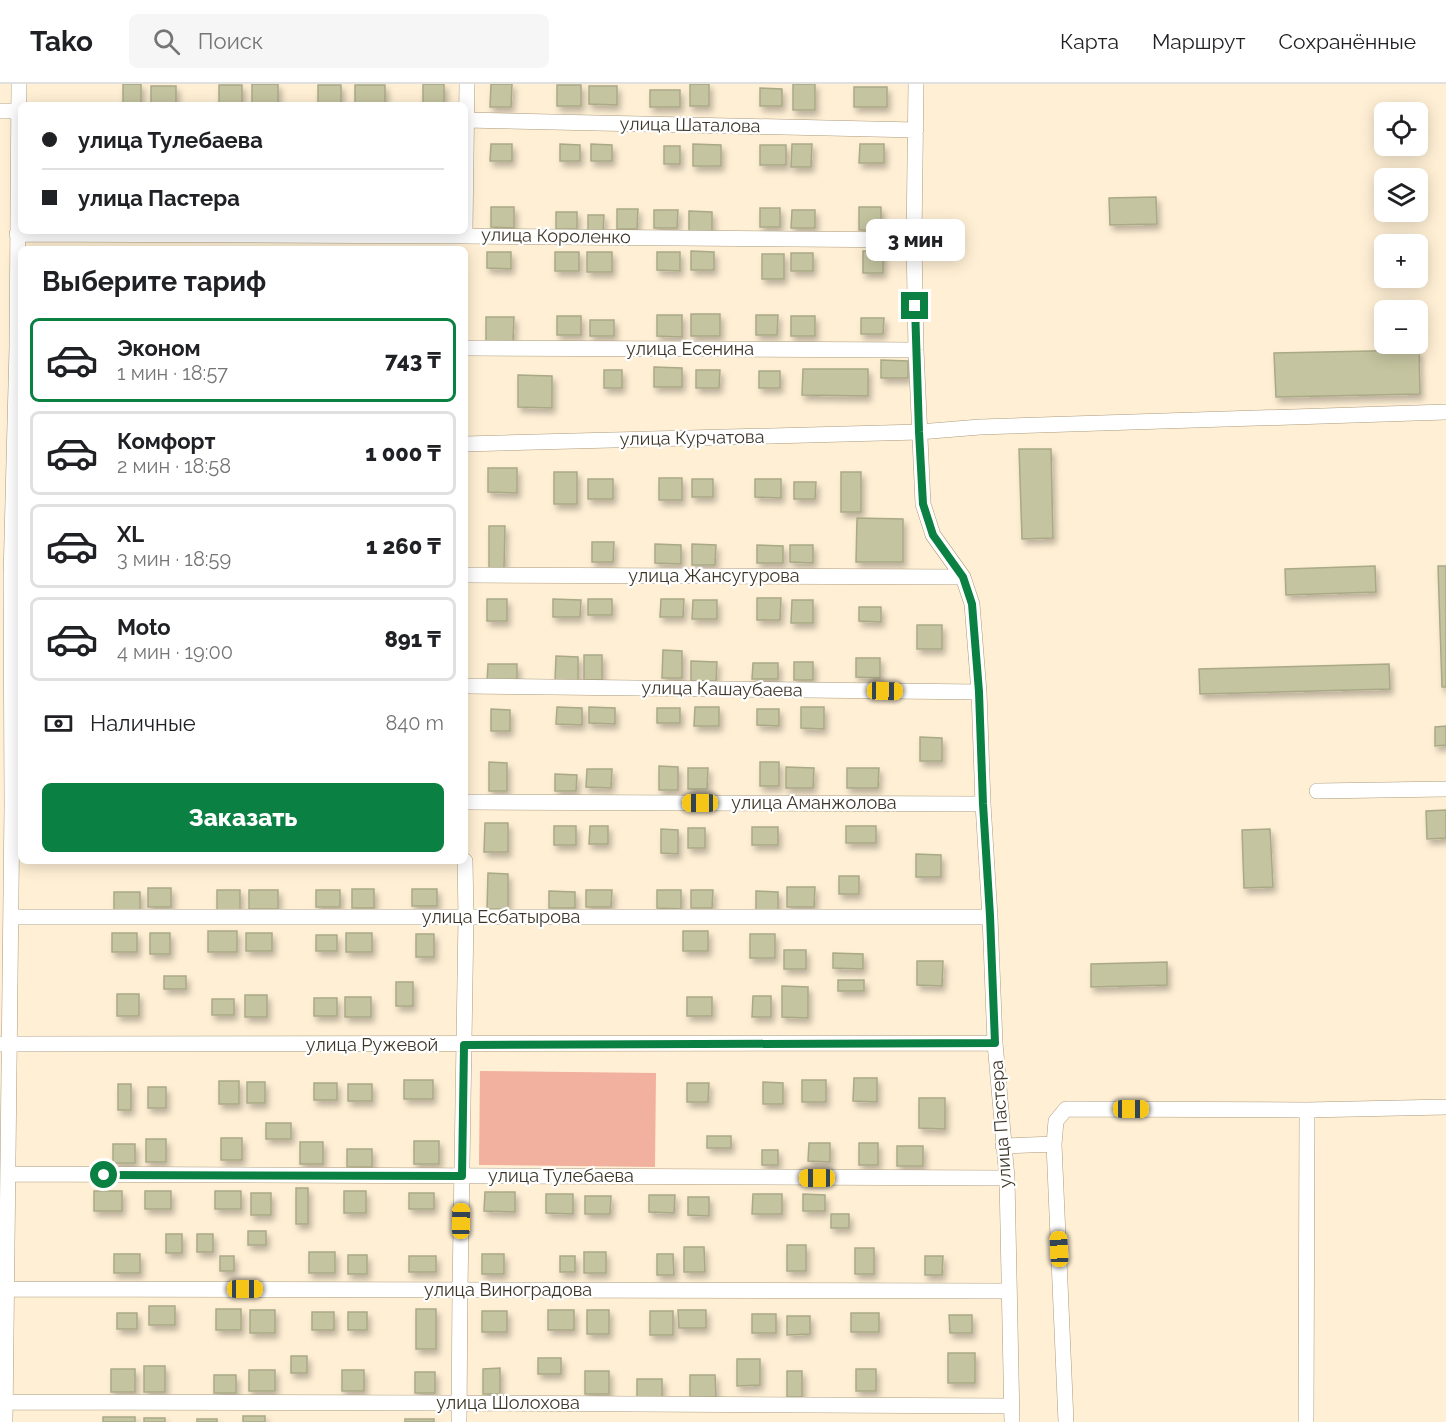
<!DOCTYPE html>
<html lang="ru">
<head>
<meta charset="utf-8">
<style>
  body { margin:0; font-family:Raleway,sans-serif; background:#f6f6f6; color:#202124; height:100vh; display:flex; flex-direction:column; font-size:22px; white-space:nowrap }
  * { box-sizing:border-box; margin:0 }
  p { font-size:20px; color:#757577 }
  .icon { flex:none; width:33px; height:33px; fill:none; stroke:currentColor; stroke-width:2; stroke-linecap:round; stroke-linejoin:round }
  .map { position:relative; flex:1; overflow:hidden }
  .side { position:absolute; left:18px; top:162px; width:450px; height:618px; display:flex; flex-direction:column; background:#fff; border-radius:9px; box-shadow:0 3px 15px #0003 }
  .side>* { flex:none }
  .guide { position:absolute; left:18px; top:18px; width:450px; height:132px; border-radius:9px; box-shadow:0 3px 15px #0003; display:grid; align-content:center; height:132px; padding:0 24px; background:#fff }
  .buttons { position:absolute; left:1374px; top:18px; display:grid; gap:12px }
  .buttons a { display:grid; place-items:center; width:54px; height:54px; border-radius:9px; background:#fff; box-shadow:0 3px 15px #0003; font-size:30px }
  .end { position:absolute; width:27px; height:27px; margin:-14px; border:8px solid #0b8043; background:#fff; box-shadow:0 0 0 3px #fff }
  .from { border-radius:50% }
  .bubble { position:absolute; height:42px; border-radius:9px; background:#fff; box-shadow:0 3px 15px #0003; font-size:20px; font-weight:800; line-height:42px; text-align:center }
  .car { position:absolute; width:18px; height:36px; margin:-18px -9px; border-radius:8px; box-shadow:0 0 4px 2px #0007; background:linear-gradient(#f5c518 24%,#345 0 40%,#f5c518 0 76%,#345 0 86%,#f5c518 0) }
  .guide b { display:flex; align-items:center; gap:21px; height:57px; font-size:22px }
  .guide b+b { border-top:2px solid #e0e0e0 }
  .guide i { width:15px; height:15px; background:#202124 }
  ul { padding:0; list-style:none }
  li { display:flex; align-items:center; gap:18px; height:84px; margin:0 12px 9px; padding:0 12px; border:3px solid #e0e0e0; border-radius:9px }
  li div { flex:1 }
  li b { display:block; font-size:22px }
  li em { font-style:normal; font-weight:800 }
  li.active { border-color:#0b8043 }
  li>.icon { width:54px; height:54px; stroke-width:1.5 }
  h2 { padding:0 24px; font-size:27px; line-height:72px }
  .pay { display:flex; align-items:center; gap:15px; height:66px; padding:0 24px; font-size:22px }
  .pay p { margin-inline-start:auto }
  .cta { display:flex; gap:12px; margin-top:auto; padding:12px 24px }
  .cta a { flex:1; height:69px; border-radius:9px; background:#0b8043; color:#fff; font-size:24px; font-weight:800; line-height:69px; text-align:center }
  header { display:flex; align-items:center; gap:36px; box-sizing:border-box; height:84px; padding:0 30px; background:#fff; border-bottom:2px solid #e0e0e0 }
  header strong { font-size:28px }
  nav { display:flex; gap:33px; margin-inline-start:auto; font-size:21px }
  .search { width:420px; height:54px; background:#f6f6f6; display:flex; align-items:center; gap:15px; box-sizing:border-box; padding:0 21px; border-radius:9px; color:#757577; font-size:22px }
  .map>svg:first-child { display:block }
  .green { fill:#f2b09e }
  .building { fill:#c5c4a0; stroke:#aaa986; stroke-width:1.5; filter:url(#shadow) }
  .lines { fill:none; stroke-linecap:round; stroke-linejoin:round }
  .minor-casing { stroke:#ac9b7b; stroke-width:16 }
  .minor { stroke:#fff; stroke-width:15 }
  .route { stroke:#0b8043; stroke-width:8 }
  .labels { text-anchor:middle; stroke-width:4.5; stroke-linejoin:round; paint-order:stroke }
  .street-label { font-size:18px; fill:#3e3729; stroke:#fff }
</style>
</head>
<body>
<header>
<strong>Tako</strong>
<div class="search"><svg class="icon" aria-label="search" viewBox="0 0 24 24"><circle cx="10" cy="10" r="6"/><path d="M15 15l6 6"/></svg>Поиск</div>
<nav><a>Карта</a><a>Маршрут</a><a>Сохранённые</a></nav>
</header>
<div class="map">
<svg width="1446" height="1338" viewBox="0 0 1446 1338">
  <defs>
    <filter id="shadow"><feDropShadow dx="3" dy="5" stdDeviation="3" flood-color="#0004"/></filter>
  </defs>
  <rect width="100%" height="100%" fill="#fff0d5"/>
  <path class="green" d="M480,987L656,989L655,1083L479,1081Z"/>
  <path class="building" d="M123,0H141V19H123Z
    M252,0H278V21H252Z
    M423,0H444V21H423Z
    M491,0H512L511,23H490Z
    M690,0H709V22H690Z
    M793,0H815V26H793Z
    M219,1H242V21H219Z
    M318,1H341V21H318Z
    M355,1H385V20H355Z
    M557,1H581V22H557Z
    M151,2H176V21H151Z
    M589,2H617V21L589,20Z
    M854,3H887V23H854Z
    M760,4L782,5V22H760Z
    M650,6H680V23H650Z
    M491,60H512V77H490Z
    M560,60L580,61V77H560Z
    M591,60L612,61V77H591Z
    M693,60L721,61V82H693Z
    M792,60H812L811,83H791Z
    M860,60H884V79H859Z
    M760,61H786V81H760Z
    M664,62H680V80H664Z
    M1156,113L1157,140L1110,141L1109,114Z
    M491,123H514V144L491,143Z
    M859,123H881V146H859Z
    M760,124H780V143H760Z
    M617,125H638L637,145H617Z
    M654,126H678L677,144H654Z
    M792,126H815V144H791Z
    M689,127L712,128V147H689Z
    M556,128H577V145H556Z
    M588,131H604L603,149H588Z
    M691,167L714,168V186H691Z
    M863,167H883V189H863Z
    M487,168H511V185L487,184Z
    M555,168H579V187H555Z
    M587,168H612V188H587Z
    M657,168H680V187L657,186Z
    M791,169H813V187H791Z
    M762,170H784V195H762Z
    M691,230H720V252H691Z
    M657,231H682V253L657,252Z
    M756,231H778L777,251H756Z
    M557,232H581V251H557Z
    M791,232H815V252H791Z
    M486,233H514L513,257H486Z
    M861,234H884L883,250H861Z
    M590,236H614V252H590Z
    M1419,266L1420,310L1276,313L1274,269Z
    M881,276L908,277V294H881Z
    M654,283L682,284V303H654Z
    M803,285H868V312L802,311Z
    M604,286H622V304H604Z
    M696,286H720L719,304H696Z
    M759,287H780V304H759Z
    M518,291L552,292V324L518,323Z
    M1019,365H1051L1053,454L1022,455Z
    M488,384H517V409L488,408Z
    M554,388H577V420H554Z
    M841,388H861V428H841Z
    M659,394H682V416H659Z
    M588,395H613V415H588Z
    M692,395H713V413H692Z
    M755,395H781V414L755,413Z
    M794,398H816L815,415H794Z
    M857,434L903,435V478H856Z
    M489,442H505L504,484H489Z
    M592,458H614L613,478H592Z
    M655,460L681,461V480L655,479Z
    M692,460L716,461L715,481H692Z
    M757,461L783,462V479H757Z
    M790,461H813V479L790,478Z
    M1375,482L1376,508L1286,511L1285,485Z
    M1438,482H1446V603H1442Z
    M757,514H781L780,536H757Z
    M487,515H507V537H487Z
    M553,515L581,516L580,533H553Z
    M588,515H612V531H588Z
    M661,515H684L683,533H660Z
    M693,516H717V535H692Z
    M792,516H813V539H791Z
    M859,523H881V538L859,537Z
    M917,541H942V565H917Z
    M663,566L682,567V594H662Z
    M584,571H602V596H584Z
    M556,572L578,573V597H555Z
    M856,574H880V594L856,593Z
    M691,577L717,578L716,597H691Z
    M794,578H813V596H794Z
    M753,579H778V595H752Z
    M488,580H517V599H487Z
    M1389,580L1390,605L1200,610L1199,585Z
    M557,623L582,624V641L556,640Z
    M589,623L615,624V640L589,639Z
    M695,623H719V642H694Z
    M801,623H824V645L801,644Z
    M657,624H680V639H657Z
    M491,625L510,626V647H491Z
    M757,625H779V642L757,641Z
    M1446,642V661L1435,662V643Z
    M920,653L942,654V677H920Z
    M489,678L507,679V707H489Z
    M760,678H779V702H760Z
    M659,682L678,683V706H659Z
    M786,683L814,684L813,704H786Z
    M688,684H708L707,705H688Z
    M847,684H879L878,704H847Z
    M587,685H612L611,704L586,703Z
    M555,690L577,691L576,707H555Z
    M1446,726V754L1427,755L1426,727Z
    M485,739H508V768H484Z
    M554,742H576V761H554Z
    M590,742H608V760H589Z
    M846,742H876V759H846Z
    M752,743H778V761H752Z
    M688,744H705V764H688Z
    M661,745L678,746V770L661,769Z
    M1270,745L1273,803L1244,804L1242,746Z
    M916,770L941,771V793H916Z
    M488,789L508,790V825H487Z
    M839,792H859V810H839Z
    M787,803H815L814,823H787Z
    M148,804H171V823H148Z
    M352,805H374V824H352Z
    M412,805H437V822H412Z
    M217,806H240V827H217Z
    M249,806H278V825H249Z
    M316,806H340V823H316Z
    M586,806H612L611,823H586Z
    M657,806H681V825L657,824Z
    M691,806H713L712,824H691Z
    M549,807L575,808V824H549Z
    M756,807L778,808V826H756Z
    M114,808H140V826H114Z
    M208,847H237V868H208Z
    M683,847H708V867H683Z
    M112,849H137V868H112Z
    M150,849H170V870H150Z
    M246,849H272V867H246Z
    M346,849H372V868H346Z
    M416,850H434V873H416Z
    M750,850H775V874H750Z
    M316,851H337V867H316Z
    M784,866H806V885H784Z
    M833,869L863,870V885L833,884Z
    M917,877H943L942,902L917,901Z
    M1167,878V901L1091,903V880Z
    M164,892H186V905H164Z
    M838,896H864V907H838Z
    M396,898H413V922H396Z
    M782,902L808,903V934L782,933Z
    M117,910H139V932H117Z
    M245,911H267V933H245Z
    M753,912H771V933H752Z
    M345,913H371V933H345Z
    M687,913H712V932H687Z
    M314,914H337V932H314Z
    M212,915H234V931H212Z
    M854,994H877V1018L853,1017Z
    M404,996H433V1015H404Z
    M802,996H826V1018H802Z
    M219,997H239V1020H219Z
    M247,998H265V1019H247Z
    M763,998L783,999V1020H763Z
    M314,999H337V1016H314Z
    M687,999H709L708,1018H687Z
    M118,1000H131V1026H118Z
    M348,1000H372V1017H348Z
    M148,1003H166V1024H148Z
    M919,1014H945V1045L919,1044Z
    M266,1039H291V1055H266Z
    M707,1052H731V1064H707Z
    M221,1054H242V1076H221Z
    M146,1055H166V1078H146Z
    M414,1057H439V1080H414Z
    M300,1058H323V1080H300Z
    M809,1059H830V1078L808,1077Z
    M859,1059H878V1081H859Z
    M113,1060H135V1079H113Z
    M897,1062H923V1082H897Z
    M347,1065H372V1083H347Z
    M762,1066H778V1081H762Z
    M296,1104H308V1140H296Z
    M94,1107H122V1127H94Z
    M145,1107H171V1125H145Z
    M215,1107H241V1125H215Z
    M344,1107H366V1129H344Z
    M485,1108H515V1128L484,1127Z
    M251,1109H271V1131H251Z
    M409,1109H434V1125H409Z
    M546,1110H573V1130L546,1129Z
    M753,1110H782V1130H752Z
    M803,1110L825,1111V1127H803Z
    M649,1111H675L674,1129L649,1128Z
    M585,1112H611L610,1130H585Z
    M688,1113H709V1132L688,1131Z
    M831,1130H849V1144H831Z
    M248,1147H266V1161H248Z
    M166,1150H182V1169H166Z
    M197,1150H213V1168H197Z
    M787,1161H806V1187H787Z
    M684,1163H704L705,1188H684Z
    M855,1164H874V1190H855Z
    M309,1168H335V1189H309Z
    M584,1168H606V1189H584Z
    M114,1170H140V1189H114Z
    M482,1170H504V1190H482Z
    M657,1170H673L674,1191H657Z
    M348,1171H367V1190H348Z
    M220,1172H234V1187H220Z
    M409,1172H436V1188H409Z
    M560,1172H575V1188H560Z
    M925,1172H943L942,1191H925Z
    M149,1222H175V1241H149Z
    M216,1225H241V1246H216Z
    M416,1225H436V1265H416Z
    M250,1226H275V1249H250Z
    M548,1226H574V1246H548Z
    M587,1226H609V1250H587Z
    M678,1226H706V1244H679Z
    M482,1227H507V1248H482Z
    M650,1227H673V1251H650Z
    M312,1228H334V1246H312Z
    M348,1228H367V1246H348Z
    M117,1229H137V1245H117Z
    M851,1229H879V1248H851Z
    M752,1230H776V1249H752Z
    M949,1231H972V1249H950Z
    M787,1232H810V1250L787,1251Z
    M948,1269H975V1299H948Z
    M291,1272H307V1289H291Z
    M538,1274H561V1290H538Z
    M737,1275H760V1301L737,1302Z
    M144,1282H165V1308H144Z
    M500,1284V1310H483V1285Z
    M111,1285H135V1308H111Z
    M856,1285H876V1307H856Z
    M249,1286H275V1307H249Z
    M342,1286H364V1307H342Z
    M585,1287H609V1310H585Z
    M787,1287H802V1313H787Z
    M415,1288H435V1309H415Z
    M214,1291H236V1309H214Z
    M690,1291H715L716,1313H690Z
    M637,1295H662V1314H637Z
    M243,1332H265V1338H243Z
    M103,1333H135V1338H103Z
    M144,1334H165V1338H144Z
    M197,1335H217V1338H197Z
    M405,1335H434V1338H405Z"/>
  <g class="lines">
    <g class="minor-casing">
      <path id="minor" d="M916,0L914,156L916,266L923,420L933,451L963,493L972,520L979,608L983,720L990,833L995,959L1007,1094L1012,1338
        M0,27H19
        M465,36L916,46
        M465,145L467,0
        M17,150L465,152L914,156
        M465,264L916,266
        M465,360L919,348L980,343L1446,328
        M465,491L963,493
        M465,602L979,608
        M1317,707L1446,705
        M465,718L983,720
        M11,833H990
        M0,960L995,959
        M1003,1062L1054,1060
        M8,1090L1007,1094
        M7,1205L1009,1207
        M5,1318L459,1319L1011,1322
        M5,1338L12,721L11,493L17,263L19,0
        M459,1338L460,1206L466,833L465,777
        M1066,1338L1054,1060L1056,1037L1066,1025L1307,1026L1446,1023
        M1306,1338L1307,1026"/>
    </g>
    <use href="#minor" class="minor"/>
  </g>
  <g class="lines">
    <path class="route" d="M104,1091L462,1092L464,961L995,959L990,832L983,720L979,608L972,520L963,493L933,451L923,420L919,348L915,222"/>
  </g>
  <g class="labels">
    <g class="street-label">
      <text transform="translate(690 41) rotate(1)" y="6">улица Шаталова</text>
      <text transform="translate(556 152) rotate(1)" y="6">улица Короленко</text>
      <text x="690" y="271">улица Есенина</text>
      <text transform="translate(692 354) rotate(-1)" y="6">улица Курчатова</text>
      <text x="714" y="498">улица Жансугурова</text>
      <text transform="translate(722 605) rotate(1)" y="6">улица Кашаубаева</text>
      <text x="814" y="725">улица Аманжолова</text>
      <text x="501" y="839">улица Есбатырова</text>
      <text x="372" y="967">улица Ружевой</text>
      <text transform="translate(1001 1040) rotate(-94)" y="6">улица Пастера</text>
      <text x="561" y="1098">улица Тулебаева</text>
      <text x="508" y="1212">улица Виноградова</text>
      <text x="508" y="1325">улица Шолохова</text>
    </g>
  </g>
</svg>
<div class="buttons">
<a><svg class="icon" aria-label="locate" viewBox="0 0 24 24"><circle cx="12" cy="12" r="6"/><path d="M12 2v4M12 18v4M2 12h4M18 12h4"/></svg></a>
<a><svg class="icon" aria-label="layers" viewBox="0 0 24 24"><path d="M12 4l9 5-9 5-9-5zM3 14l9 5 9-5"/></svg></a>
<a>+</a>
<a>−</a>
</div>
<i class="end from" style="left:104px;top:1091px"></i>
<i class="end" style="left:915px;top:222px"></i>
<div class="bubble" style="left:866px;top:135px;width:99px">3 мин</div>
<i class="car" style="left:885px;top:607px;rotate:91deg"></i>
<i class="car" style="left:700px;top:719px;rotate:270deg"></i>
<i class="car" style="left:1131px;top:1025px;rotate:90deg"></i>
<i class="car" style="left:817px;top:1094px;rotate:270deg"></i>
<i class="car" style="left:461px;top:1137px;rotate:1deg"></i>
<i class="car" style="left:1059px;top:1165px;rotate:357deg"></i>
<i class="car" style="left:245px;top:1205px;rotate:90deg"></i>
<div class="guide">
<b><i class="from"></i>улица Тулебаева</b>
<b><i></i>улица Пастера</b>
</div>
<section class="side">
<h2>Выберите тариф</h2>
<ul>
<li class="active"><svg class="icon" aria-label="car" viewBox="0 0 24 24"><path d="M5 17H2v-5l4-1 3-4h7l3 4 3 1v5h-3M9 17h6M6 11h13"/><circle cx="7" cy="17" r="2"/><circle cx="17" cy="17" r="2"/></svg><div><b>Эконом</b><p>1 мин · 18:57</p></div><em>743 ₸</em></li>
<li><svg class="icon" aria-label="car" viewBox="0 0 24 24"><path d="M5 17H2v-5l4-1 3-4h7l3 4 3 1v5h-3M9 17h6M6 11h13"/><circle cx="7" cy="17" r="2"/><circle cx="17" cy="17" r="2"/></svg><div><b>Комфорт</b><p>2 мин · 18:58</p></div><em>1 000 ₸</em></li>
<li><svg class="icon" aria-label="car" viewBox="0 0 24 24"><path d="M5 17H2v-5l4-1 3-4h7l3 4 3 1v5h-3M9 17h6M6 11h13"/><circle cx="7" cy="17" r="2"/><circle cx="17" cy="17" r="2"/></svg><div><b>XL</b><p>3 мин · 18:59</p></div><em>1 260 ₸</em></li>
<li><svg class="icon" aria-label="car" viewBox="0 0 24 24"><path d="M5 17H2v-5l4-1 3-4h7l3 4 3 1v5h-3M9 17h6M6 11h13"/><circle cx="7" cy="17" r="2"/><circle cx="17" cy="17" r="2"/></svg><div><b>Moto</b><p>4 мин · 19:00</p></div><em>891 ₸</em></li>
</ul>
<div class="pay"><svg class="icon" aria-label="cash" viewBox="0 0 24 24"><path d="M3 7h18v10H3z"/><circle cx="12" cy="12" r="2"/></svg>Наличные<p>840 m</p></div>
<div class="cta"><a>Заказать</a></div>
</section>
</div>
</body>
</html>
